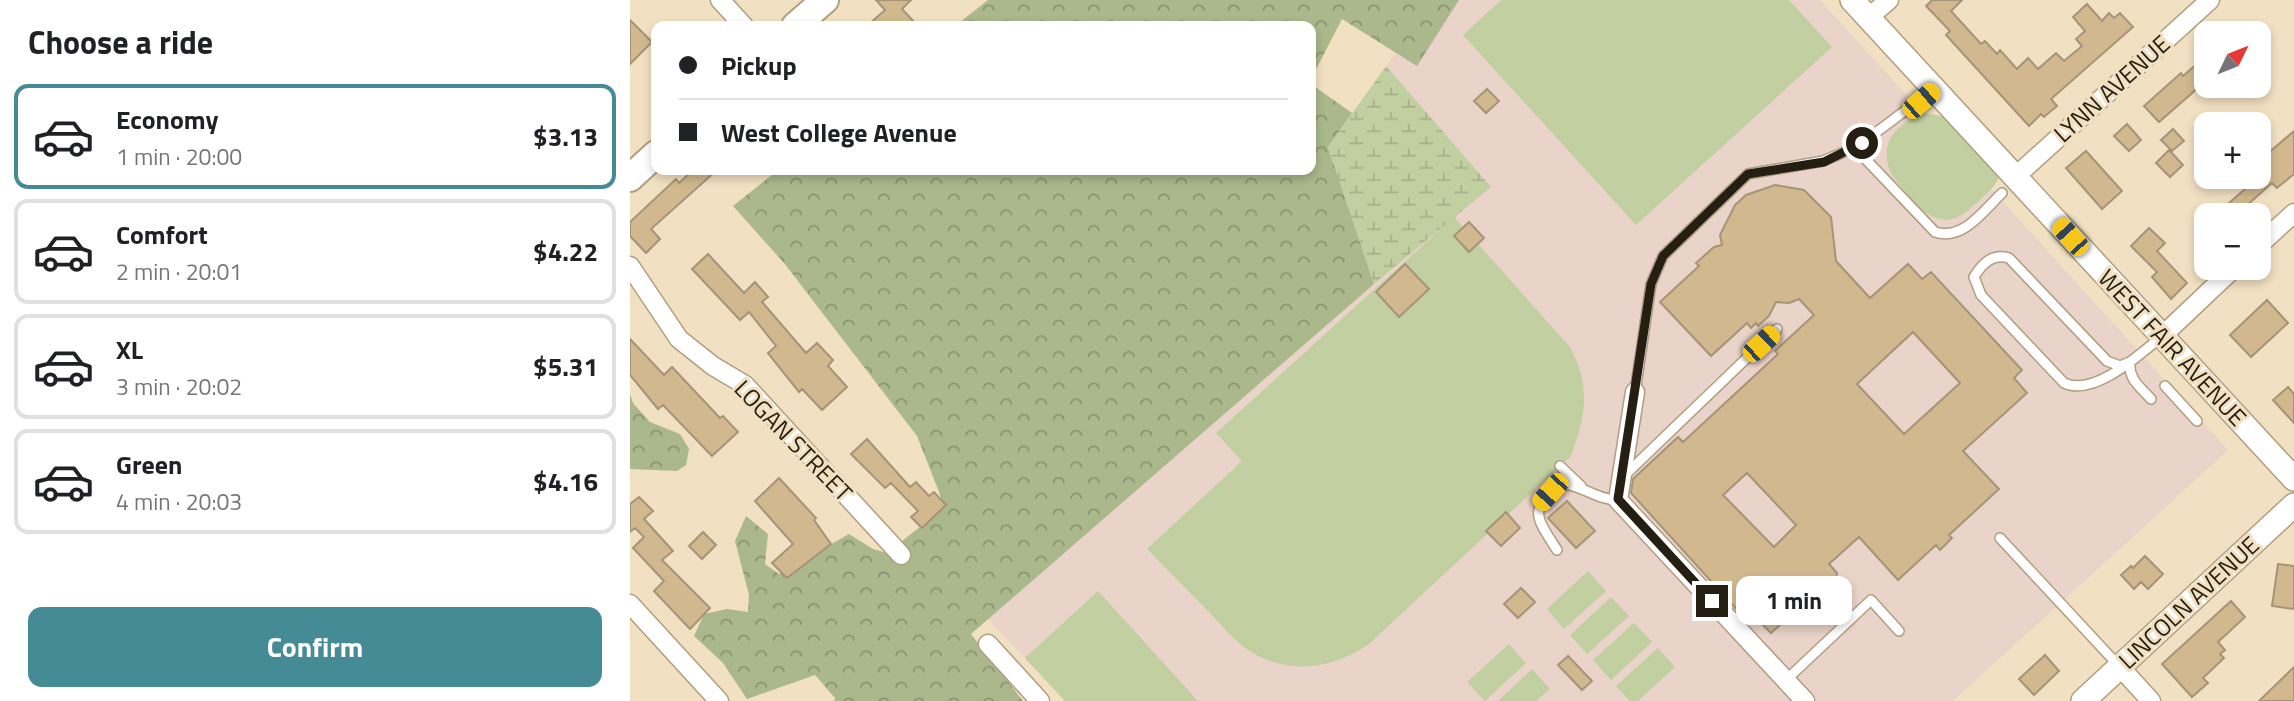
<!DOCTYPE html>
<html lang="en">
<head>
<meta charset="utf-8">
<style>
  body { margin:0; font-family:"Titillium Web",sans-serif; background:#f6f6f6; color:#202124; height:100vh; display:flex; flex-direction:column; font-size:26px; white-space:nowrap }
  * { box-sizing:border-box; margin:0 }
  p { font-size:23px; color:#757577 }
  .icon { flex:none; width:38px; height:38px; fill:none; stroke:currentColor; stroke-width:2; stroke-linecap:round; stroke-linejoin:round }
  .map { position:relative; flex:1; overflow:hidden }
  .drawer { display:flex; flex-direction:column; background:#fff; width:630px }
  .drawer>* { flex:none }
  .top-card { position:absolute; left:21px; top:21px; width:665px; height:154px; border-radius:14px; box-shadow:0 4px 10px #0003; display:grid; align-content:center; height:154px; padding:0 28px; background:#fff }
  .needle { width:46px; rotate:47deg }
  .controls { position:absolute; left:1564px; top:21px; display:grid; gap:14px }
  .controls a { display:grid; place-items:center; width:77px; height:77px; border-radius:14px; background:#fff; box-shadow:0 4px 10px #0003; font-size:35px }
  .end { position:absolute; width:32px; height:32px; margin:-16px; border:9px solid #241e13; background:#fff; box-shadow:0 0 0 4px #fff }
  .from { border-radius:50% }
  .bubble { position:absolute; height:49px; border-radius:14px; background:#fff; box-shadow:0 4px 10px #0003; font-size:23px; font-weight:700; line-height:49px; text-align:center }
  .car { position:absolute; width:21px; height:42px; margin:-21px -10px; border-radius:9px; box-shadow:0 0 5px 2px #0007; background:linear-gradient(#f5c518 24%,#345 0 40%,#f5c518 0 76%,#345 0 86%,#f5c518 0) }
  .top-card b { display:flex; align-items:center; gap:24px; height:66px; font-size:26px }
  .top-card b+b { border-top:2px solid #e0e0e0 }
  .top-card i { width:18px; height:18px; background:#202124 }
  ul { padding:0; list-style:none }
  li { display:flex; align-items:center; gap:21px; height:105px; margin:0 14px 10px; padding:0 14px; border:4px solid #e0e0e0; border-radius:14px }
  li div { flex:1 }
  li b { display:block; font-size:26px }
  li em { font-style:normal; font-weight:700 }
  li.current { border-color:#458b96 }
  li>.icon { width:63px; height:63px; stroke-width:1.5 }
  h2 { padding:0 28px; font-size:32px; line-height:84px }
  .button { display:flex; gap:14px; margin-top:auto; padding:14px 28px }
  .button a { flex:1; height:80px; border-radius:14px; background:#458b96; color:#fff; font-size:28px; font-weight:700; line-height:80px; text-align:center }
  main { display:flex; flex:1; min-height:0 }
  .map>svg:first-child { display:block }
  .education { fill:#ead3c8 }
  .grass { fill:#c1cfa1 }
  .forest { fill:url(#forest-crowns) }
  .wetland { fill:url(#wetland-marsh) }
  .building { fill:#d1b88e; stroke:#a59478; stroke-width:2; fill-rule:evenodd }
  .lines { fill:none; stroke-linecap:round; stroke-linejoin:round }
  .service-casing { stroke:#af9e81; stroke-width:12 }
  .minor-casing { stroke:#af9e81; stroke-width:21 }
  .tertiary-casing { stroke:#af9e81; stroke-width:26 }
  .secondary-casing { stroke:#af9e81; stroke-width:30 }
  .service { stroke:#fff; stroke-width:9 }
  .minor { stroke:#fff; stroke-width:18 }
  .tertiary { stroke:#fff; stroke-width:23 }
  .secondary { stroke:#fff; stroke-width:26 }
  .route { stroke:#241e13; stroke-width:9 }
  .labels { text-anchor:middle; stroke-width:6; stroke-linejoin:round; paint-order:stroke }
  .street-label { font-size:24px; fill:#241e13; stroke:#f2e0c2 }
</style>
</head>
<body>
<main>
<section class="drawer">
<h2>Choose a ride</h2>
<ul>
<li class="current"><svg class="icon" aria-label="car" viewBox="0 0 24 24"><path d="M5 17H2v-5l4-1 3-4h7l3 4 3 1v5h-3M9 17h6M6 11h13"/><circle cx="7" cy="17" r="2"/><circle cx="17" cy="17" r="2"/></svg><div><b>Economy</b><p>1 min · 20:00</p></div><em>$3.13</em></li>
<li><svg class="icon" aria-label="car" viewBox="0 0 24 24"><path d="M5 17H2v-5l4-1 3-4h7l3 4 3 1v5h-3M9 17h6M6 11h13"/><circle cx="7" cy="17" r="2"/><circle cx="17" cy="17" r="2"/></svg><div><b>Comfort</b><p>2 min · 20:01</p></div><em>$4.22</em></li>
<li><svg class="icon" aria-label="car" viewBox="0 0 24 24"><path d="M5 17H2v-5l4-1 3-4h7l3 4 3 1v5h-3M9 17h6M6 11h13"/><circle cx="7" cy="17" r="2"/><circle cx="17" cy="17" r="2"/></svg><div><b>XL</b><p>3 min · 20:02</p></div><em>$5.31</em></li>
<li><svg class="icon" aria-label="car" viewBox="0 0 24 24"><path d="M5 17H2v-5l4-1 3-4h7l3 4 3 1v5h-3M9 17h6M6 11h13"/><circle cx="7" cy="17" r="2"/><circle cx="17" cy="17" r="2"/></svg><div><b>Green</b><p>4 min · 20:03</p></div><em>$4.16</em></li>
</ul>
<div class="button"><a>Confirm</a></div>
</section>
<div class="map">
<svg width="1664" height="701" viewBox="0 0 1664 701">
  <defs>
    <pattern id="forest-crowns" width="20" height="18" patternUnits="userSpaceOnUse" patternTransform="scale(1.75)"><rect width="20" height="18" fill="#aab88b"/><path d="M2 6a3 3 0 1 1 6 0M12 15a3 3 0 1 1 6 0" fill="none" stroke="#8a9570"/></pattern>
    <pattern id="wetland-marsh" width="20" height="14" patternUnits="userSpaceOnUse" patternTransform="scale(1.75)"><rect width="20" height="14" fill="#c1cfa1"/><path d="M1 5h8M5 5V1M11 12h8M15 12V8" fill="none" stroke="#a6b18a"/></pattern>
  </defs>
  <rect width="100%" height="100%" fill="#f2e0c2"/>
  <path class="education" d="M806,0H1190L1598,450L1323,701H435L358,619L801,4Z"/>
  <path class="grass" d="M871,0H1159L1202,47L1006,225L833,35Z
    M1295,113L1316,117L1368,174V179C1363,190 1351,198 1342,207C1306,240 1284,201 1261,174C1248,143 1266,123 1295,113Z
    M824,217L940,347C961,387 956,415 941,456L739,644C702,670 654,676 615,648C601,637 589,622 577,610C557,590 537,569 517,549L612,461L586,433Z
    M958,571L976,591L934,629L917,609Z
    M468,591L568,701H435L395,658Z
    M981,597L999,616L957,654L940,635Z
    M1004,623L1022,642L981,680L963,660Z
    M879,644L896,663L855,701L837,682Z
    M1028,648L1045,667L1008,701H1000L986,686Z
    M902,669L920,689L906,701H868Z"/>
  <path class="forest" d="M358,0H829L787,66L712,19L681,79V26H325Z
    M681,84L722,113L698,147L744,284L341,634L393,701H204L205,698L185,675L117,699L93,663L64,636L74,614L97,609L118,612L119,595L105,541L116,516L138,534L135,564L149,574L219,534L243,549L257,553L315,507L287,436L154,263L103,206L148,170H681Z
    M0,394L3,403L20,422L50,434L59,449L56,465L47,471L0,469Z"/>
  <path class="wetland" d="M756,66L861,187L744,284L698,147Z"/>
  <path class="building" d="M246,0H281L272,9L288,26H237L255,10Z
    M1302,0H1332L1321,11L1351,44L1355,41L1367,54L1370,50L1387,69L1398,58L1408,69L1426,53L1434,61L1452,46L1446,39L1455,31L1443,17L1457,4L1472,21L1479,13L1484,18L1490,13L1503,27L1421,99L1427,106L1414,117L1411,114L1399,126L1316,35L1320,31L1296,6Z
    M0,20L22,42L0,64Z
    M1577,55V80L1529,122L1514,106L1551,73L1553,76Z
    M857,89L869,101L856,113L844,101Z
    M1497,124L1511,140L1499,151L1484,136Z
    M1543,129L1554,141L1542,151L1531,140Z
    M1664,131V174L1647,188L1642,183L1606,215H1585L1629,177V161Z
    M1539,150L1553,165L1540,177L1526,163Z
    M1456,151L1492,191L1472,209L1436,168Z
    M63,170H87L21,229L30,239L16,253L0,236V222L46,179L49,183Z
    M1145,185L1174,190L1201,217L1206,261L1240,298L1278,264L1292,279L1301,272L1392,370L1384,378L1397,393L1333,451L1369,489L1319,535L1322,538L1310,550L1306,545L1268,580L1229,537L1199,564L1207,573L1204,590L1196,597L1202,603L1189,616L1182,609L1171,619L1164,612L1141,633L1125,617L1119,623L1001,493L1003,479L1048,437L1053,442L1148,354L1145,351L1184,315L1169,299L1159,303L1146,302L1139,316L1128,326L1126,323L1121,328L1117,323L1081,356L1030,302L1069,266L1066,263L1084,247L1092,245L1090,235L1105,205L1116,195ZM1283,332L1330,383L1274,434L1227,384ZM1117,473L1166,525L1144,547L1093,495Z
    M839,222L854,238L839,252L824,236Z
    M1519,228L1535,243L1527,251L1557,283L1541,299L1522,277L1527,272L1501,246Z
    M78,254L114,293L125,282L138,297L132,302L176,353L187,343L203,360L198,366L217,387L192,410L172,389L169,392L138,353L146,346L119,312L110,320L62,269Z
    M775,264L799,289L769,317L746,292Z
    M1637,300L1658,323L1621,357L1600,335Z
    M0,339L34,375L42,367L90,418L93,416L108,432L82,456L33,405L28,409L0,375Z
    M1658,387L1664,394V423L1643,400Z
    M237,439L280,487L286,482L299,496L304,492L316,505L292,528L281,517L288,511L261,483L255,488L221,454Z
    M149,478L186,518L184,520L201,544L157,578L142,563L163,544L125,501Z
    M9,497L23,511L14,519L43,551L32,560L80,608L60,629L24,591L34,581L3,548L14,537L5,528L0,532V504Z
    M937,501L965,531L946,548L918,518Z
    M876,512L890,528L871,546L856,531Z
    M73,532L86,545L72,559L59,546Z
    M1515,556L1533,574L1518,589L1511,582L1504,589L1491,575L1501,566L1503,568Z
    M1648,564L1664,566V609L1642,606Z
    M891,588L905,602L888,618L874,604Z
    M1601,601L1615,617L1588,642L1595,650L1590,654L1594,658L1573,678L1578,683L1562,697L1532,664Z
    M1415,655L1429,671L1404,695L1389,679Z
    M938,656L962,681L952,690L928,665Z
    M1664,667V701H1629Z"/>
  <g class="lines">
    <g class="service-casing">
      <path id="service" d="M1224,147L1305,232C1333,241 1353,211 1372,193
        M1500,362L1490,366L1477,361L1379,258C1362,253 1352,264 1344,277L1351,295L1434,383C1464,397 1509,355 1531,337
        M1500,362C1498,379 1510,387 1521,399
        M1535,386L1567,421
        M1005,392L1021,284L1033,256L1118,174L1193,161L1212,153L1232,143L1304,89
        M930,466L951,486
        M994,476L1147,329
        M1370,538L1488,665
        M927,550C906,517 897,509 933,483C954,487 969,500 988,500
        M1156,680L1241,600L1269,631"/>
    </g>
    <g class="minor-casing">
      <path id="minor" d="M90,0L114,26
        M1238,18L1259,0
        M1385,177L1580,0
        M1629,245L1664,213
        M0,266L49,339L83,366L115,385L271,555
        M1531,337L1604,268
        M1005,392L988,500L1175,701
        M0,604L89,701
        M358,644L410,701
        M1490,667L1521,701"/>
    </g>
    <g class="tertiary-casing">
      <path id="tertiary" d="M1222,0L1664,479
        M1453,701L1664,505"/>
    </g>
    <g class="secondary-casing">
      <path id="secondary" d="M165,26L195,0
        M0,178L26,154"/>
    </g>
    <use href="#service" class="service"/>
    <use href="#minor" class="minor"/>
    <use href="#tertiary" class="tertiary"/>
    <use href="#secondary" class="secondary"/>
  </g>
  <g class="lines">
    <path class="route" d="M1082,601L988,499L1021,284L1033,256L1118,174L1194,162L1232,143"/>
  </g>
  <g class="labels">
    <g class="street-label">
      <text transform="translate(1482 89) rotate(-42)" y="8">LYNN AVENUE</text>
      <text transform="translate(1542 348) rotate(47)" y="8">WEST FAIR AVENUE</text>
      <text transform="translate(163 441) rotate(46)" y="8">LOGAN STREET</text>
      <text transform="translate(1559 603) rotate(-43)" y="8">LINCOLN AVENUE</text>
    </g>
  </g>
</svg>
<div class="controls">
<a><svg class="needle" viewBox="-14 -14 28 28"><path d="M0-13l5 13h-10z" fill="#e53935"/><path d="M0 13l5-13h-10z" fill="#757577"/></svg></a>
<a>+</a>
<a>−</a>
</div>
<i class="end from" style="left:1232px;top:143px"></i>
<i class="end" style="left:1082px;top:601px"></i>
<div class="bubble" style="left:1106px;top:576px;width:116px">1 min</div>
<i class="car" style="left:1291px;top:101px;rotate:49deg"></i>
<i class="car" style="left:1440px;top:237px;rotate:318deg"></i>
<i class="car" style="left:1131px;top:344px;rotate:47deg"></i>
<i class="car" style="left:920px;top:492px;rotate:222deg"></i>
<div class="top-card">
<b><i class="from"></i>Pickup</b>
<b><i></i>West College Avenue</b>
</div>
</div>
</main>
</body>
</html>
